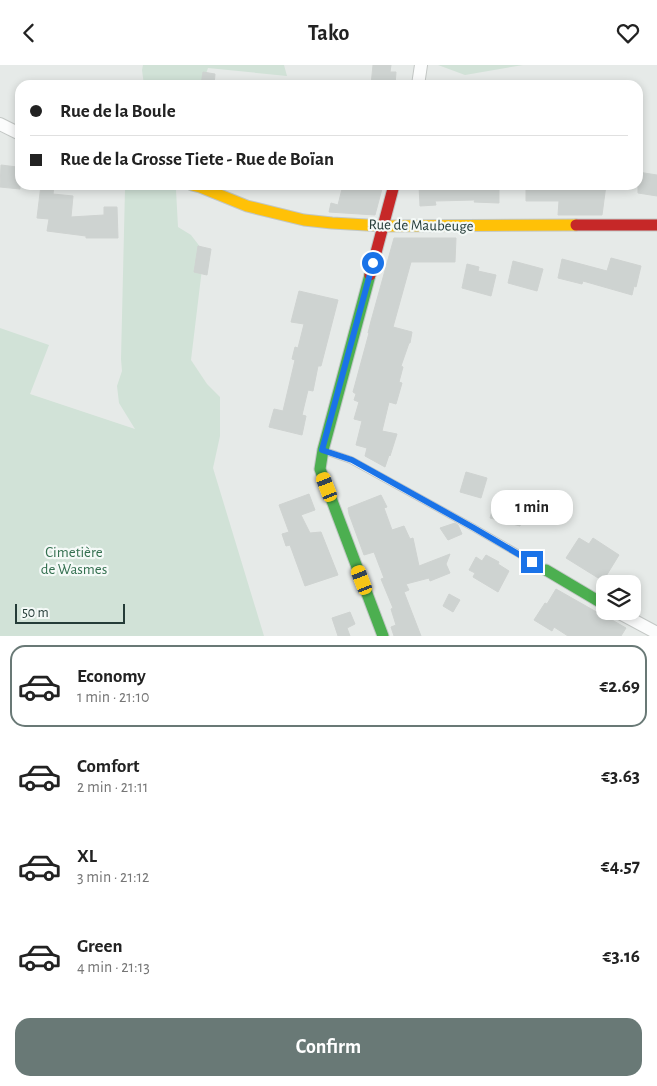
<!DOCTYPE html>
<html lang="en">
<head>
<meta charset="utf-8">
<style>
  body { margin:0; font-family:"Alegreya Sans",sans-serif; background:#f2f2f2; color:#222; height:100vh; display:flex; flex-direction:column; font-size:19px; white-space:nowrap }
  * { box-sizing:border-box; margin:0 }
  p { font-size:16px; color:#767676 }
  .icon { flex:none; width:28px; height:28px; fill:none; stroke:currentColor; stroke-width:2; stroke-linecap:round; stroke-linejoin:round }
  .map { position:relative; height:571px; overflow:hidden }
  .panel { display:flex; flex-direction:column; background:#fff; flex:1 }
  .panel>* { flex:none }
  .banner { position:absolute; left:15px; top:15px; width:628px; height:110px; border-radius:15px; box-shadow:0 2px 8px #0003; display:grid; align-content:center; height:110px; padding:0 15px; background:#fff }
  .fabs { position:absolute; left:596px; top:510px; display:grid; gap:10px }
  .fabs a { display:grid; place-items:center; width:45px; height:45px; border-radius:10px; background:#fff; box-shadow:0 2px 8px #0003; font-size:25px }
  .scale { position:absolute; left:15px; bottom:12px; width:110px; box-sizing:border-box; padding-left:5px; border:2px solid #253c38; border-top:0; font-size:14px; line-height:18px; white-space:nowrap; color:#253c38; -webkit-text-stroke:4px #f4f9f7; paint-order:stroke }
  .end { position:absolute; width:22px; height:22px; margin:-11px; border:6px solid #1a73e8; background:#fff; box-shadow:0 0 0 2px #fff }
  .from { border-radius:50% }
  .bubble { position:absolute; height:35px; border-radius:15px; background:#fff; box-shadow:0 2px 8px #0003; font-size:16px; font-weight:700; line-height:35px; text-align:center }
  .car { position:absolute; width:15px; height:30px; margin:-15px -8px; border-radius:6px; box-shadow:0 0 4px 1px #0007; background:linear-gradient(#f5c518 24%,#345 0 40%,#f5c518 0 76%,#345 0 86%,#f5c518 0) }
  .banner b { display:flex; align-items:center; gap:18px; height:48px; font-size:19px }
  .banner b+b { border-top:1px solid #e0e0e0 }
  .banner i { width:12px; height:12px; background:#222 }
  ul { padding:9px 0 0; list-style:none }
  li { display:flex; align-items:center; gap:15px; height:82px; margin:0 10px 8px; padding:0 5px; border:2px solid transparent; border-radius:15px }
  li div { flex:1 }
  li b { display:block; font-size:19px }
  li em { font-style:normal; font-weight:700 }
  li.active { border-color:#697976 }
  li>.icon { width:45px; height:45px; stroke-width:1.5 }
  .primary-button { display:flex; gap:10px; margin-top:auto; padding:10px 15px }
  .primary-button a { flex:1; height:58px; border-radius:15px; background:#697976; color:#fff; font-size:20px; font-weight:700; line-height:58px; text-align:center }
  header { display:flex; justify-content:space-between; align-items:center; height:65px; padding:0 15px; background:#fff; font-size:22px; font-weight:700 }
  .map>svg:first-child { display:block }
  .green { fill:#d1e2d7 }
  .building { fill:#ced3d1; stroke:#cfd3d1 }
  .lines { fill:none; stroke-linecap:round; stroke-linejoin:round }
  .lane-casing { stroke:#c3c7c5; stroke-width:8 }
  .street-casing { stroke:#c3c7c5; stroke-width:14 }
  .fast-casing { stroke:#c1c7c5; stroke-width:13 }
  .slow-casing { stroke:#c1c7c5; stroke-width:13 }
  .jam-casing { stroke:#c1c7c5; stroke-width:13 }
  .lane { stroke:#fbfcfc; stroke-width:6 }
  .street { stroke:#fbfcfc; stroke-width:12 }
  .fast { stroke:#4caf50; stroke-width:11 }
  .slow { stroke:#ffc107; stroke-width:11 }
  .jam { stroke:#c62828; stroke-width:11 }
  .route { stroke:#1a73e8; stroke-width:6 }
  .labels { text-anchor:middle; stroke-width:4.5; stroke-linejoin:round; paint-order:stroke }
  .street-label { font-size:15px; fill:#253c38; stroke:#f4f9f7 }
  .park-label { font-size:15px; fill:#336f4f; stroke:#f4f9f7 }
</style>
</head>
<body>
<header><svg class="icon" aria-label="back" viewBox="0 0 24 24"><path d="M15 5l-7 7 7 7"/></svg>Tako<svg class="icon" aria-label="heart" viewBox="0 0 24 24"><path d="M12 20l-8-8c-3-5 5-10 8-4 3-6 11-1 8 4z"/></svg></header>
<div class="map">
<svg width="657" height="571" viewBox="0 0 657 571">
  <rect width="100%" height="100%" fill="#e6eae8"/>
  <path class="green" d="M143,0H284L287,11L208,3L202,20H144L142,5Z
    M438,0H523L465,10Z
    M127,120H173L176,125L178,162L191,170L204,187L191,295L207,319L220,332V371L213,403L264,571H0V263L49,280L30,329L135,364L119,338L117,321L122,306L121,294L125,124Z"/>
  <path class="building" d="M373,0H391L390,7H396L395,20H371Z
    M203,7L215,9L214,20H201Z
    M1,100L17,102V104H20V124L0,122Z
    M638,107L657,110V131L638,128Z
    M41,120H54L53,129L73,131L71,152L104,150V142H117L118,173H86V171L47,166L49,154L37,153Z
    M343,120H383L375,150L329,147L331,138L338,140Z
    M419,120H499V138L474,137L475,135L435,136L436,140L420,141Z
    M526,120H606L602,150H558L559,136H526Z
    M394,173H456L455,197H411L393,262L412,267L410,278H409L401,301L403,302L399,317L402,318L396,339L389,337L382,366L397,369L390,391L389,390L385,402L365,391L367,383L356,380L362,356L354,354L359,337L354,335L356,329L353,327L369,268H368L371,256Z
    M198,181L211,184L207,210L194,207Z
    M611,193L641,201L636,222L634,221L632,230L583,216L582,219L558,213L562,194L607,206Z
    M513,196L543,204L537,226L508,218Z
    M467,199L479,202L478,206L496,210L491,231L462,223Z
    M299,226L338,235L321,301H318L313,326L308,325L302,350L306,351L302,370L269,362L274,344L283,346L295,295L292,294L295,282L298,283L304,259L291,257Z
    M466,407L487,413L481,433L460,427Z
    M309,429L315,445L301,450L310,468L321,467L338,510L305,521L290,480L286,481L282,469L289,467L279,440Z
    M381,430L387,442L384,443L392,465L404,461L410,474L413,473L419,501L450,489L446,499L450,508L430,516L429,513L406,519L409,525L404,527L421,571H394L391,562L396,560L391,544L393,543L381,514L384,513L374,487L364,490L349,449L348,443Z
    M496,431L525,439L520,461L490,453Z
    M455,458L458,460L462,469L448,475L440,463Z
    M579,473L589,479L593,473L619,490L603,516L566,493Z
    M486,490L499,497L498,499L509,506L498,527L473,512L475,508L469,505L476,492L482,496Z
    M556,524L600,549L605,551L626,563L621,571H568L554,562L552,566L534,555L545,538L547,539Z
    M449,529L460,535L453,547L443,541Z
    M350,547L355,559L347,563L350,571H338L332,553Z"/>
  <g class="lines">
    <g class="lane-casing">
      <path id="lane" d="M325,386L351,395L474,463L545,504"/>
    </g>
    <g class="street-casing">
      <path id="street" d="M418,20L421,0
        M0,59L20,69
        M616,546L657,568"/>
    </g>
    <g class="fast-casing">
      <path id="fast" d="M370,210L323,385L320,404L383,571
        M546,505L605,540"/>
    </g>
    <g class="slow-casing">
      <path id="slow" d="M192,120L200,122L247,141L304,155L332,158L384,161L576,160"/>
    </g>
    <g class="jam-casing">
      <path id="jam" d="M576,160H657
        M370,210L394,120"/>
    </g>
    <use href="#lane" class="lane"/>
    <use href="#street" class="street"/>
    <use href="#fast" class="fast"/>
    <use href="#slow" class="slow"/>
    <use href="#jam" class="jam"/>
  </g>
  <g class="lines">
    <path class="route" d="M373,198L322,385L352,395L474,463L532,497"/>
  </g>
  <g class="labels">
    <g class="street-label">
      <text transform="translate(421 160) rotate(1)" y="5">Rue de Maubeuge</text>
    </g>
    <g class="park-label">
      <text x="74" y="492">Cimetière<tspan x="74" dy="17">de Wasmes</tspan></text>
    </g>
  </g>
</svg>
<div class="fabs">
<a><svg class="icon" aria-label="layers" viewBox="0 0 24 24"><path d="M12 4l9 5-9 5-9-5zM3 14l9 5 9-5"/></svg></a>
</div>
<div class="scale">50 m</div>
<i class="end from" style="left:373px;top:198px"></i>
<i class="end" style="left:532px;top:497px"></i>
<div class="bubble" style="left:491px;top:425px;width:82px">1 min</div>
<i class="car" style="left:327px;top:422px;rotate:339deg"></i>
<i class="car" style="left:362px;top:515px;rotate:339deg"></i>
<div class="banner">
<b><i class="from"></i>Rue de la Boule</b>
<b><i></i>Rue de la Grosse Tiete - Rue de Boïan</b>
</div>
</div>
<section class="panel">
<ul>
<li class="active"><svg class="icon" aria-label="car" viewBox="0 0 24 24"><path d="M5 17H2v-5l4-1 3-4h7l3 4 3 1v5h-3M9 17h6M6 11h13"/><circle cx="7" cy="17" r="2"/><circle cx="17" cy="17" r="2"/></svg><div><b>Economy</b><p>1 min · 21:10</p></div><em>€2.69</em></li>
<li><svg class="icon" aria-label="car" viewBox="0 0 24 24"><path d="M5 17H2v-5l4-1 3-4h7l3 4 3 1v5h-3M9 17h6M6 11h13"/><circle cx="7" cy="17" r="2"/><circle cx="17" cy="17" r="2"/></svg><div><b>Comfort</b><p>2 min · 21:11</p></div><em>€3.63</em></li>
<li><svg class="icon" aria-label="car" viewBox="0 0 24 24"><path d="M5 17H2v-5l4-1 3-4h7l3 4 3 1v5h-3M9 17h6M6 11h13"/><circle cx="7" cy="17" r="2"/><circle cx="17" cy="17" r="2"/></svg><div><b>XL</b><p>3 min · 21:12</p></div><em>€4.57</em></li>
<li><svg class="icon" aria-label="car" viewBox="0 0 24 24"><path d="M5 17H2v-5l4-1 3-4h7l3 4 3 1v5h-3M9 17h6M6 11h13"/><circle cx="7" cy="17" r="2"/><circle cx="17" cy="17" r="2"/></svg><div><b>Green</b><p>4 min · 21:13</p></div><em>€3.16</em></li>
</ul>
<div class="primary-button"><a>Confirm</a></div>
</section>
</body>
</html>
